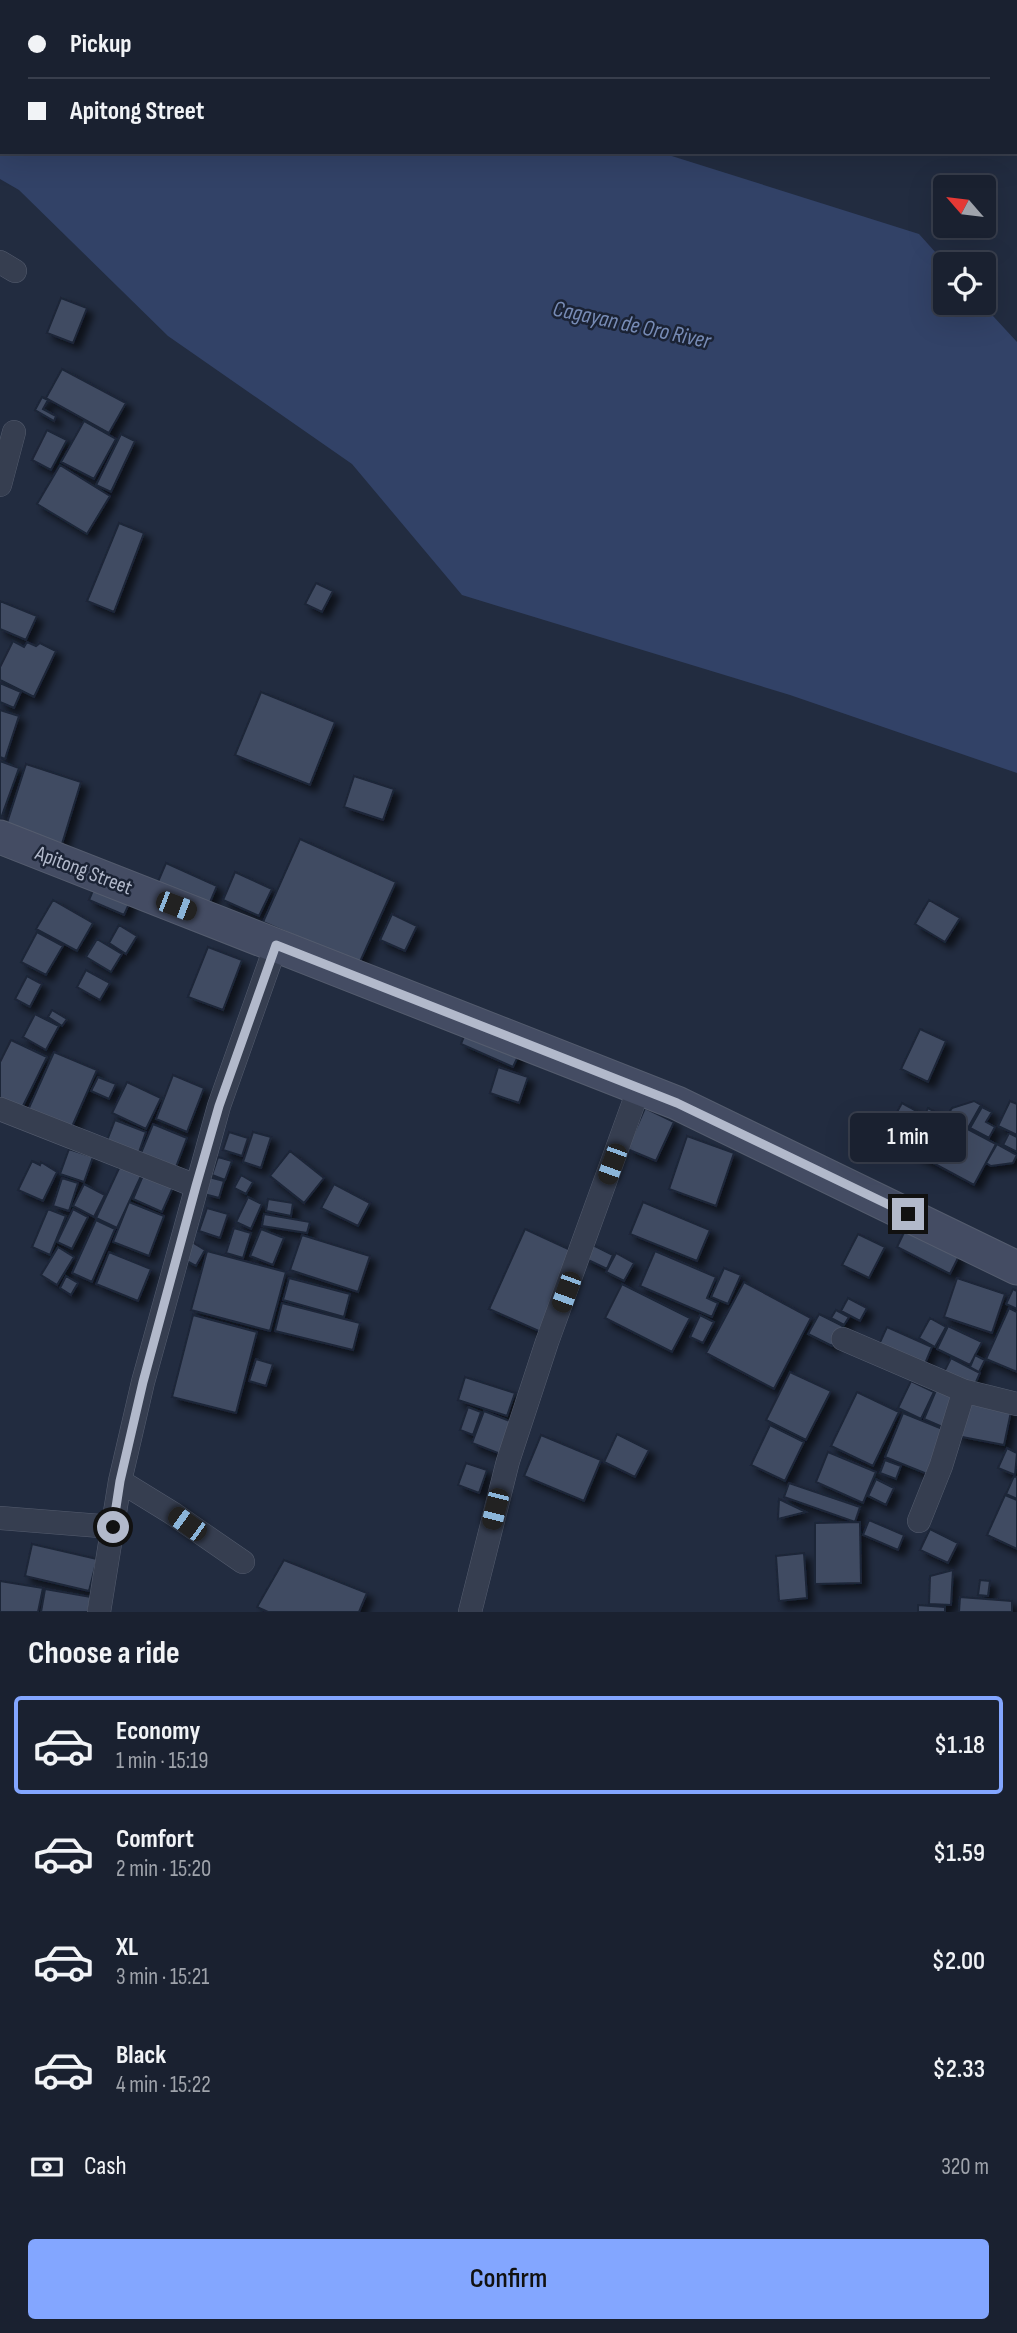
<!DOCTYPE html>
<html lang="en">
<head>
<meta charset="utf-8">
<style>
  body { margin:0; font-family:"Sofia Sans Condensed",sans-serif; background:#272e3c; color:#f1f3f6; height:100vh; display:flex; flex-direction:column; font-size:26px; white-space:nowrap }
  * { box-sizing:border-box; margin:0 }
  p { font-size:23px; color:#9fa3ab }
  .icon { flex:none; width:38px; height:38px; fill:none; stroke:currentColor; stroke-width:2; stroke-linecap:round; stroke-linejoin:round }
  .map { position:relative; height:1612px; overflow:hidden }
  .details { display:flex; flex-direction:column; background:#1a2130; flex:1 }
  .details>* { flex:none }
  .banner { position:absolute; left:0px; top:0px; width:1018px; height:154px; box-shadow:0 7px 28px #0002,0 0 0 2px #383e4c; display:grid; align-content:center; height:154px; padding:0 28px; background:#1a2130 }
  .needle { width:46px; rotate:298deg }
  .controls { position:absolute; left:933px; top:175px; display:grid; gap:14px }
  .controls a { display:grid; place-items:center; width:63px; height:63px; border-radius:7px; background:#1a2130; box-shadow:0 7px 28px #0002,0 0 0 2px #383e4c; font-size:35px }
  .end { position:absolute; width:32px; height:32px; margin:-16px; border:9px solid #b2b9cb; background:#111; box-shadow:0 0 0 4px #111 }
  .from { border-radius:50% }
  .bubble { position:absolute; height:49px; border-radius:7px; background:#1a2130; box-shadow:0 7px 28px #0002,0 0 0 2px #383e4c; font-size:23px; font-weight:600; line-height:49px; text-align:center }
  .car { position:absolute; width:21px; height:42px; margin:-21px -10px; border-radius:9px; box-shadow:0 0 5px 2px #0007; background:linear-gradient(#222 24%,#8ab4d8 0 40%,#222 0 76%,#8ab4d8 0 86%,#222 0) }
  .banner b { display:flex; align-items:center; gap:24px; height:66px; font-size:26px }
  .banner b+b { border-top:2px solid #383e4c }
  .banner i { width:18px; height:18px; background:#f1f3f6 }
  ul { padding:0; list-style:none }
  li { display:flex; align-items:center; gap:21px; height:98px; margin:0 14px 10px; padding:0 14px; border:4px solid transparent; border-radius:7px }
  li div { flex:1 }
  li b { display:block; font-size:26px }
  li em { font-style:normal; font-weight:600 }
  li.current { border-color:#83a6ff }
  li>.icon { width:63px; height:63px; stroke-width:1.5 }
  h2 { padding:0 28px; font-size:32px; line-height:84px }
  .pay { display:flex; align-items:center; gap:18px; height:77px; padding:0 28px; font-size:26px }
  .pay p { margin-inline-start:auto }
  .primary-button { display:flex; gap:14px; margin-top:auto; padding:14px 28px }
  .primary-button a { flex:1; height:80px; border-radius:7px; background:#83a6ff; color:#111; font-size:28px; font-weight:600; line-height:80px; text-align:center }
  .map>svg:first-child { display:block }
  .water { fill:#324267 }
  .building { fill:#404b62; stroke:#1d2537; stroke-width:2; filter:url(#shadow) }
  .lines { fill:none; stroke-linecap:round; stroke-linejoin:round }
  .street-casing { stroke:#545c6e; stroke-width:24 }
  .secondary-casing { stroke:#545c6e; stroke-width:35 }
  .path { stroke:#42585e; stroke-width:4.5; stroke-dasharray:5 5; stroke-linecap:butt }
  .street { stroke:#363e50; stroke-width:23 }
  .secondary { stroke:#444c63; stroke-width:33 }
  .route { stroke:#b2b9cb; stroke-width:9 }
  .labels { text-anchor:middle; stroke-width:5; stroke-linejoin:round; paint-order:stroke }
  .street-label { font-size:21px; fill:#b2b9cb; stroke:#1b2335 }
  .water-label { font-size:23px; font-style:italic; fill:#778bb5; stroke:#1b2335 }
</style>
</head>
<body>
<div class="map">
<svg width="1017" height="1612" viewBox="0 0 1017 1612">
  <defs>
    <filter id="shadow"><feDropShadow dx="6" dy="6" stdDeviation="3.5" flood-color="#0009"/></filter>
  </defs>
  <rect width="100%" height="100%" fill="#222c40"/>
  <path class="water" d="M0,0L444,2H2V152H659L919,234L946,264L945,303H981L1017,342V773L790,695L462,595L352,464L168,336L19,190L0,179Z"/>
  <path class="building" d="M61,298L87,308L73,343L47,333Z
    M62,369L126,403L109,433L46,398Z
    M42,397L48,400L43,409L56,416L54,421L35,410Z
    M84,421L116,439L94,479L61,462Z
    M47,430L67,440L51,470L32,460Z
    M121,434L135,441L111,492L96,485Z
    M60,465L110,496L87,534L37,504Z
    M119,523L144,533L114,612L87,601Z
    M316,583L333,591L322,612L305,604Z
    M0,601L37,616L26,640L0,629Z
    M13,641L24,647L27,642L36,646L40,643L56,651L34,697L0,680V667Z
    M0,683L21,692L14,708L0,702Z
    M261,692L335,722L310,785L235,755Z
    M0,710L19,716L5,759L0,757Z
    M0,761L19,768L0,821Z
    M26,764L81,782L62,844L6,826Z
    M354,776L394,789L383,820L344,807Z
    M300,839L396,882L359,964L263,922Z
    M166,863L217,886L208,907L157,884Z
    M235,872L272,889L259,916L223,900Z
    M98,878L134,893L124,915L89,900Z
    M53,900L93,923L77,951L36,929Z
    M929,900L960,918L945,942L915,924Z
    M392,914L417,926L405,951L380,940Z
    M119,925L137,936L126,954L109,943Z
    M37,932L63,946L46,975L21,962Z
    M97,939L122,954L111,972L86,957Z
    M208,947L242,960L223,1010L188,997Z
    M86,970L110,983L100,1000L77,987Z
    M27,976L42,984L30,1007L15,999Z
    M52,1010L67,1019L62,1026L48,1017Z
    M35,1014L59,1026L46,1050L23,1037Z
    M469,1024L522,1048L513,1067L461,1044Z
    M920,1029L946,1041L928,1082L901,1069Z
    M11,1040L47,1057L22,1108L0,1098V1062Z
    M54,1052L97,1070L71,1129L28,1110Z
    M498,1067L528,1077L519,1103L490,1093Z
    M173,1075L204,1088L187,1132L156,1119Z
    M98,1077L116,1084L109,1099L91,1091Z
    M127,1082L161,1098L146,1129L112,1113Z
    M974,1101L981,1105L968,1128L947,1116L952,1108Z
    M1010,1101L1017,1104V1135L998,1126Z
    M902,1103L924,1115L910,1140L888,1128Z
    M982,1107L992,1112L986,1122L995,1127L989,1138L970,1128Z
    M645,1108L674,1122L656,1161L627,1149Z
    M928,1108L996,1144L974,1185L907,1149Z
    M115,1120L146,1132L138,1155L106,1143Z
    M153,1124L187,1138L176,1167L141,1153Z
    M229,1132L248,1138L242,1156L223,1150Z
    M253,1132L271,1137L261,1168L243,1162Z
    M1009,1133L1017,1137V1152L1003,1145Z
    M687,1136L734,1153L716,1206L669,1189Z
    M997,1144L1017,1155L1013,1163L991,1166L986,1163Z
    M69,1149L93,1157L84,1182L60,1174Z
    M290,1151L324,1178L304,1203L270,1176Z
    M218,1157L232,1161L225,1180L212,1175Z
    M32,1161L40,1165L41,1162L57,1172L43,1201L18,1190Z
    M121,1164L142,1174L117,1228L96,1218Z
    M144,1173L174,1185L162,1212L133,1199Z
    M241,1175L253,1182L246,1194L234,1188Z
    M209,1177L224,1181L219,1198L204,1194Z
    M62,1178L78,1183L69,1211L53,1206Z
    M84,1184L105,1195L94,1217L73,1206Z
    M334,1184L370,1203L358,1226L321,1208Z
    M248,1197L262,1204L251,1229L236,1222Z
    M268,1199L293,1203L291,1216L266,1211Z
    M129,1202L164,1216L149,1256L113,1242Z
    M643,1202L710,1230L697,1261L630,1234Z
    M207,1208L228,1214L220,1238L199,1231Z
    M48,1209L66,1216L50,1255L32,1247Z
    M73,1209L88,1217L72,1249L57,1242Z
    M264,1214L310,1222L307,1233L262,1226Z
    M911,1218L959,1256L950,1274L897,1247Z
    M96,1220L115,1229L92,1282L72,1273Z
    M234,1228L251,1233L243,1258L226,1253Z
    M261,1229L284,1238L273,1265L250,1256Z
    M525,1229L577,1253L541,1332L489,1309Z
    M858,1234L885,1247L869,1278L842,1265Z
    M302,1235L370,1256L358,1292L290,1270Z
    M192,1242L205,1250L196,1266L183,1259Z
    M591,1244L613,1255L607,1269L584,1258Z
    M58,1247L74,1257L57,1285L41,1275Z
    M207,1251L286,1272L270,1331L191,1310Z
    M655,1251L716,1277L707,1298L718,1303L712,1317L640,1286Z
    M109,1252L151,1269L138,1301L96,1284Z
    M616,1253L634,1263L624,1281L606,1272Z
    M724,1268L741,1275L728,1304L711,1297Z
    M66,1276L78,1283L71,1295L60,1288Z
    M289,1278L350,1294L344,1317L283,1300Z
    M957,1278L1005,1294L992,1333L944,1317Z
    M744,1282L811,1318L774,1389L706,1353Z
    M622,1284L690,1318L672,1352L605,1318Z
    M1013,1289L1017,1291V1309L1006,1304Z
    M848,1298L867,1308L860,1321L841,1311Z
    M282,1303L360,1323L353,1350L275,1331Z
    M1009,1308L1017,1312V1372L986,1359Z
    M836,1310L849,1317L844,1325L831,1318Z
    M819,1314L843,1326L832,1346L808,1334Z
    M193,1315L257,1332L236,1413L172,1397Z
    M700,1315L714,1322L703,1343L690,1337Z
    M930,1318L946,1327L935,1347L919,1338Z
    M948,1326L982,1342L970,1365L937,1349Z
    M887,1327L932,1347L922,1371L876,1351Z
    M975,1355L985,1360L979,1372L970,1367Z
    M951,1358L980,1373L973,1389L943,1374Z
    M256,1359L273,1364L266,1386L249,1381Z
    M790,1372L831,1391L806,1440L766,1420Z
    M465,1377L515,1393L507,1416L458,1400Z
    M911,1381L934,1392L921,1419L898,1408Z
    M939,1383L962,1393L947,1429L924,1419Z
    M857,1392L899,1412L873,1466L831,1446Z
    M966,1397L1012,1407L1004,1445L957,1436Z
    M468,1407L481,1412L473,1435L460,1430Z
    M484,1411L515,1423L503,1455L472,1443Z
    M903,1413L945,1430L927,1474L885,1457Z
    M770,1425L804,1442L785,1481L751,1465Z
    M617,1434L649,1450L635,1477L604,1462Z
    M541,1435L601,1460L584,1501L524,1476Z
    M1007,1448L1017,1453L1015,1475L998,1468Z
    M828,1452L876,1472L863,1503L816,1482Z
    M885,1460L901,1466L896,1479L880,1473Z
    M466,1463L487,1470L479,1493L458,1485Z
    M1014,1476L1017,1477V1499L1006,1494Z
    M876,1479L894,1488L886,1505L868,1496Z
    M789,1483L860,1507L855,1522L784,1497Z
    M1005,1495L1017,1500V1549L987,1535Z
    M779,1499L806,1512L778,1519Z
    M869,1520L904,1535L898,1550L863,1535Z
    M860,1522L861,1583L815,1584V1523Z
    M930,1529L958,1543L948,1563L920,1550Z
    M32,1544L97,1559L89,1591L25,1576Z
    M804,1553L807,1598L779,1601L776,1556Z
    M284,1560L367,1593L359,1612H268L257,1607Z
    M953,1570L951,1605L929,1604L930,1576Z
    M980,1580L990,1581L988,1596L978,1595Z
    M0,1581L43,1588L38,1612H0Z
    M45,1589L91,1597L88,1612H41Z
    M960,1597L1012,1601V1612H959Z
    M918,1605L945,1607V1612H918Z"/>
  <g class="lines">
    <g class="street-casing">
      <path id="street" d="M0,262L15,271
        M0,485L14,432
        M0,1109L196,1186
        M843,1339L964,1391
        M120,1481L172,1513L243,1562
        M0,1518L113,1527
        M919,1521L941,1466L964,1391L1017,1404
        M99,1612L120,1481L143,1382L219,1106L276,945
        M470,1612L508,1461L547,1342L639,1088"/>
    </g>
    <g class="secondary-casing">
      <path id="secondary" d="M0,837L677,1103L1017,1268"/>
    </g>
    <path class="path" d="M611,0L615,2
      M1016,152L1017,153"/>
    <use href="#street" class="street"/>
    <use href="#secondary" class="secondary"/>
  </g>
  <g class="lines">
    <path class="route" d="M113,1527L120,1481L143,1382L196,1186L219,1106L276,945L677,1103L908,1214"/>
  </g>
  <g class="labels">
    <g class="street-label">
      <text transform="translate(84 870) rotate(21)" y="7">Apitong Street</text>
    </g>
    <g class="water-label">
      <text transform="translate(632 324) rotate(12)" y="8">Cagayan de Oro River</text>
    </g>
  </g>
</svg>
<div class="controls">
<a><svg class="needle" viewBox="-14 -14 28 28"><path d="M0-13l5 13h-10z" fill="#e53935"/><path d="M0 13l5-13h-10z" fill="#9fa3ab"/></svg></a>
<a><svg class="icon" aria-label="locate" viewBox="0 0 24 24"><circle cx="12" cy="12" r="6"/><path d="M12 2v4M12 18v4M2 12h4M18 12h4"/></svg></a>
</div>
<i class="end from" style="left:113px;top:1527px"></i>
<i class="end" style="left:908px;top:1214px"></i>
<div class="bubble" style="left:850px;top:1113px;width:116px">1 min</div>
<i class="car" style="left:176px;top:906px;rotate:111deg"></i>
<i class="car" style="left:612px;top:1164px;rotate:200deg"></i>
<i class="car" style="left:566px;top:1292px;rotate:200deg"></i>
<i class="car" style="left:495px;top:1509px;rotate:194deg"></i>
<i class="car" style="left:187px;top:1524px;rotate:306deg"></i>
<div class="banner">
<b><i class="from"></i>Pickup</b>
<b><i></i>Apitong Street</b>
</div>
</div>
<section class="details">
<h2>Choose a ride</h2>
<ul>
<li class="current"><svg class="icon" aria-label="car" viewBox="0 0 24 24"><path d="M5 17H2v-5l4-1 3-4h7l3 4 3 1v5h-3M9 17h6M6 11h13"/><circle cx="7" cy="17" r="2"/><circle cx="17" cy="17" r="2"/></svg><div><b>Economy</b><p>1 min · 15:19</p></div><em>$1.18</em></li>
<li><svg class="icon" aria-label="car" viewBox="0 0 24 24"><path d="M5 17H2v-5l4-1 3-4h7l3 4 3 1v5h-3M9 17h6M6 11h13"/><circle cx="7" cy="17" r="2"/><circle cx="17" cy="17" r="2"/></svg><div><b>Comfort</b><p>2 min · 15:20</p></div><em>$1.59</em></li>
<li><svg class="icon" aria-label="car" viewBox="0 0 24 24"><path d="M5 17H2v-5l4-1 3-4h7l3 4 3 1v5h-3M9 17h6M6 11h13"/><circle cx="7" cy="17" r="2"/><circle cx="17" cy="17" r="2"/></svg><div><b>XL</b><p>3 min · 15:21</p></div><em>$2.00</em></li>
<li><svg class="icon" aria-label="car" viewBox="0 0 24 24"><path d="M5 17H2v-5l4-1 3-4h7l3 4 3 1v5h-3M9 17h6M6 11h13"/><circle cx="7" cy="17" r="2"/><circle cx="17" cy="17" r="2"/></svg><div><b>Black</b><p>4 min · 15:22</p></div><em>$2.33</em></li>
</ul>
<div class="pay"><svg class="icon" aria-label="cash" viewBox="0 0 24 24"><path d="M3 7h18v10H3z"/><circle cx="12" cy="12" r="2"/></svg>Cash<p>320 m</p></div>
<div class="primary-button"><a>Confirm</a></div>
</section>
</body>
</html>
